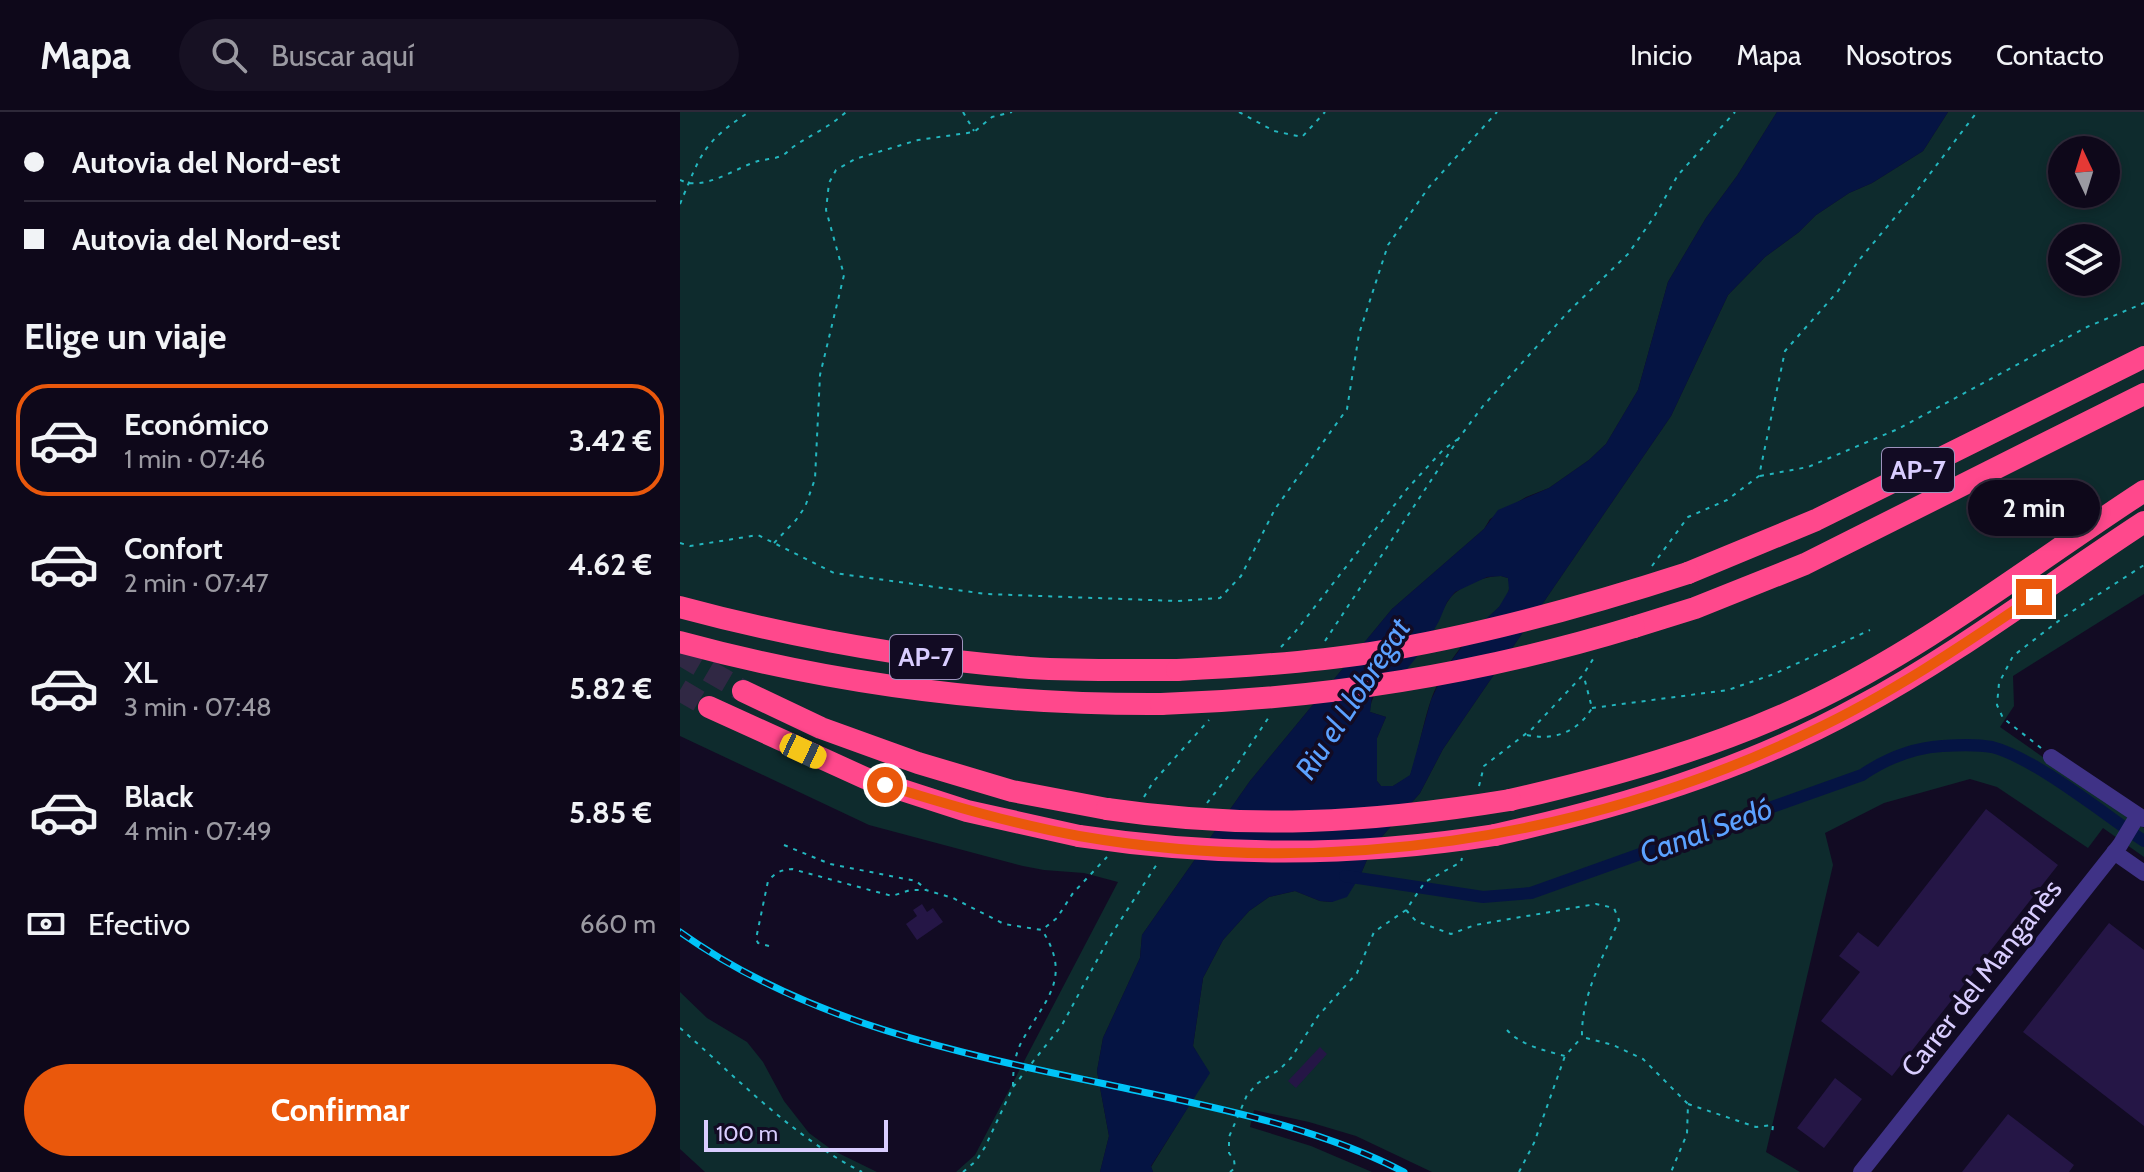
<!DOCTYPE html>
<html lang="es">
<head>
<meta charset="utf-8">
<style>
  body { margin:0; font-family:Cabin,sans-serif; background:#171123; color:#f1f3f6; height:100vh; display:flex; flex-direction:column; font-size:30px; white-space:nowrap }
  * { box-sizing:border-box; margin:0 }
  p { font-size:26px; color:#9b9aa2 }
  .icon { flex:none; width:44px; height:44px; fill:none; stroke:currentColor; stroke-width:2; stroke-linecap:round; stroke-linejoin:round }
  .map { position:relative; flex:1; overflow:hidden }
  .side { display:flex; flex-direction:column; background:#0e081a; width:680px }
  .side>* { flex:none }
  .hud { display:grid; align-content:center; height:176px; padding:0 24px; background:#0e081a }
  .needle { width:52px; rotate:356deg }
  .buttons { position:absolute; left:1368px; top:24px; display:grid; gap:16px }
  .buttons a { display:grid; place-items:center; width:72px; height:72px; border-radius:50%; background:#0e081a; box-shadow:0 4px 12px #0003,0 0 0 2px #2e2939; font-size:40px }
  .scale { position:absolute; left:24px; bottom:20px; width:184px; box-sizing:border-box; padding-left:8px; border:4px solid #d9cdff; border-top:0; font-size:22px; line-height:28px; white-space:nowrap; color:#d9cdff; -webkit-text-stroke:6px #120b23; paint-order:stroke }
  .end { position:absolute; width:36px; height:36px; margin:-18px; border:10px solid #ea580c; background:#fff; box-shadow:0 0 0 4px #fff }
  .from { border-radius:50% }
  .bubble { position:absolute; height:56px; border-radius:28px; background:#0e081a; box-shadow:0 4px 12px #0003,0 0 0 2px #2e2939; font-size:26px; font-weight:700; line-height:56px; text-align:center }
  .car { position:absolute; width:24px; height:48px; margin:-24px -12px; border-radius:10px; box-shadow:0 0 6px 2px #0007; background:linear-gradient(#f5c518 24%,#345 0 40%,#f5c518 0 76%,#345 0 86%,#f5c518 0) }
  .hud b { display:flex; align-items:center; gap:28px; height:76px; font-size:30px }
  .hud b+b { border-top:2px solid #2e2939 }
  .hud i { width:20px; height:20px; background:#f1f3f6 }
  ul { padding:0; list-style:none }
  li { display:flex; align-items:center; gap:24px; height:112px; margin:0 16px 12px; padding:0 8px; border:4px solid transparent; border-radius:32px }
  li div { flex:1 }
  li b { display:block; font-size:30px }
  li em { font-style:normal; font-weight:700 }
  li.on { border-color:#ea580c }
  li>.icon { width:72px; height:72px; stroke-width:1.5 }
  h2 { padding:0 24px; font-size:36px; line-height:96px }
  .pay { display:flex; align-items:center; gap:20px; height:88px; padding:0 24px; font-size:30px }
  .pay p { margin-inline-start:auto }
  .button { display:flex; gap:16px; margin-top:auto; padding:16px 24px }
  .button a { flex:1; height:92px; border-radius:48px; background:#ea580c; color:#fff; font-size:32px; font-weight:700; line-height:92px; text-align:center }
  header { display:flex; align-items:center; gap:48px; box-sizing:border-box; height:112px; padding:0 40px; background:#0e081a; border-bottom:2px solid #2e2939 }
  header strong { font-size:38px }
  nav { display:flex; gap:44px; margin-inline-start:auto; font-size:28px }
  .search { width:560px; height:72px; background:#171123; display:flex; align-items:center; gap:20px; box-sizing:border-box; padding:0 28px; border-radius:44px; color:#9b9aa2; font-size:30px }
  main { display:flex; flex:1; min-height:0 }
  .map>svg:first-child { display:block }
  .green { fill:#0e2b2d; fill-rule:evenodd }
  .water { fill:#051443; fill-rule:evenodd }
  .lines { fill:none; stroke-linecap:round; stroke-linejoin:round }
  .canal { stroke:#051443; stroke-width:12 }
  .building { fill:#251646 }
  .highway-tunnel { stroke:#302844; stroke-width:22; stroke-dasharray:22 11; stroke-linecap:butt }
  .path { stroke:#23b6be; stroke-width:2; stroke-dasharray:4 6; stroke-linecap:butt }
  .minor { stroke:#3f3286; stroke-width:16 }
  .highway { stroke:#ff488c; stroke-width:22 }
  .rail-casing { stroke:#00c4f8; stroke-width:7 }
  .rail { stroke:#120b23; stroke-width:4; stroke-dasharray:12; stroke-linecap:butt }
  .highway-bridge { stroke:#ff488c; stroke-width:22 }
  .route { stroke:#ea580c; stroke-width:10 }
  .labels { text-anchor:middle; stroke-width:7; stroke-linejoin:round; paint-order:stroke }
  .shield { fill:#120b23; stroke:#9d93bd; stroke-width:2 }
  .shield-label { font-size:26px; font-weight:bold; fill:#d9cdff }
  .street-label { font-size:28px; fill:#d9cdff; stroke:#120b23 }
  .water-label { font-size:30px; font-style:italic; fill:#5ba1ff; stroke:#120b23 }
</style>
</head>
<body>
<header>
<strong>Mapa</strong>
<div class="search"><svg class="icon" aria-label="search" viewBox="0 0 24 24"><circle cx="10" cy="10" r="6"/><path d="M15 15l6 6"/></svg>Buscar aquí</div>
<nav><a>Inicio</a><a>Mapa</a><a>Nosotros</a><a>Contacto</a></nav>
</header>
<main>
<section class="side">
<div class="hud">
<b><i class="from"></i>Autovia del Nord-est</b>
<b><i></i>Autovia del Nord-est</b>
</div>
<h2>Elige un viaje</h2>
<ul>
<li class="on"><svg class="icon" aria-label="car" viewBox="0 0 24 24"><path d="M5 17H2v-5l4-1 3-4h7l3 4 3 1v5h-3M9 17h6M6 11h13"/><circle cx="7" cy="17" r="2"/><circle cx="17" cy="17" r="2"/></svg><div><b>Económico</b><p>1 min · 07:46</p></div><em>3.42 €</em></li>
<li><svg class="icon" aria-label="car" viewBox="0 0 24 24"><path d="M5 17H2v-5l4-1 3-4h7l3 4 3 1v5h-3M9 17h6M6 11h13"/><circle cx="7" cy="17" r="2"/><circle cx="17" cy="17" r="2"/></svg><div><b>Confort</b><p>2 min · 07:47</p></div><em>4.62 €</em></li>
<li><svg class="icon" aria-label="car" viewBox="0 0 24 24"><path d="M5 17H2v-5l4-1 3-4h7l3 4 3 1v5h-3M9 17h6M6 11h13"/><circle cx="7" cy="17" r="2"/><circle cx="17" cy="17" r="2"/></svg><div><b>XL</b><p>3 min · 07:48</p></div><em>5.82 €</em></li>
<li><svg class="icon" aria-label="car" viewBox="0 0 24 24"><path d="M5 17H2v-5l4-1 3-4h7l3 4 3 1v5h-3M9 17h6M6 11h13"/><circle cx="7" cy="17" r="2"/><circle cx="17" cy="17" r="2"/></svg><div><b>Black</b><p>4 min · 07:49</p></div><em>5.85 €</em></li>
</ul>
<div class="pay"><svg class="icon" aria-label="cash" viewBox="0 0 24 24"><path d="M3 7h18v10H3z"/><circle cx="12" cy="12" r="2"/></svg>Efectivo<p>660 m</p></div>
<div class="button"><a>Confirmar</a></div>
</section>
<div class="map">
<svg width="1464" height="1060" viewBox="0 0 1464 1060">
  <rect width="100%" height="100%" fill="#120b23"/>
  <path class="green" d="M0,0H1097L1057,64L1026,106L988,170L958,278L926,332L909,348L869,376L846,385L810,407L804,417L712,497L570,669L462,823L460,846L423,926L417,959L429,1024L420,1060H276L295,1043L438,770L404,761L364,758L343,754L189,713L0,624Z
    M1268,0H1464V482L1333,564L1334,594L1320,615L1464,716V745L1423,716L1408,736L1317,675L1290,667L1204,691L1145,721L1153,753L1086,1040L1120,1060H752L676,1024L629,1010L574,998L570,1015L631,1034L692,1060H473L471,1055L529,961L513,934L523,866L543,828L569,799L589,785L615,779L640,789L652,790L673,774L680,764L692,736L740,681L763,637L991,304L1048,183L1085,145L1119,120L1136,103L1169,81L1192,71L1243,39ZM1382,38H1426V82H1382ZM1382,126H1426V170H1382Z
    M821,464L828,466C835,489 810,501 797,516C780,534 761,561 752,585C743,610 739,638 730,664L713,674H701L697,669V626L706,605L690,600C690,571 728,556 744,535C755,521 763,490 775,481C787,471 806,464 821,464Z
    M0,880L27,906L67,930L83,950L104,989L129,1021L152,1038L197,1060H25L0,1037Z"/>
  <path class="water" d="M1097,0H1268L1243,39L1192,71L1169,81L1136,103L1119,120L1085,145L1048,183L991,304L763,637L740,681L692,736L680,764L667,785L652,790L640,789L615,779L589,785L569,799L543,828L523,866L513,934L530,961L471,1054L473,1060H420L429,1024L417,959L423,926L460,846L462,823L570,669L712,497L804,417L818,398L869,376L909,348L926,332L958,278L988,170L1026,106L1057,64ZM821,464L828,466L829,478L819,495L796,516L766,556L751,588L730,663L713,674H701L697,669V626L706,605L690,600L692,583L727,557L743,537L759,509L767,490L775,480L807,465Z"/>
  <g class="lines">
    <path class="canal" d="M665,764L803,785L851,781L1182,663C1207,646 1232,636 1262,634C1279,633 1295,632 1312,635C1355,646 1425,703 1464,729"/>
  </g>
  <path class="building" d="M1306,697L1378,753L1212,964L1141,909L1180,860L1159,844L1178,820L1198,835Z
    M242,792L247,800L253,796L263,810L237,828L226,812L237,804L233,798Z
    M1429,811L1464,838V1014L1343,920Z
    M640,935L647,942L616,976L608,969Z
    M1155,966L1182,987L1144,1036L1117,1016Z
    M1328,1002L1394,1053L1389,1060H1282Z"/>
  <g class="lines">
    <path class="highway-tunnel" d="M0,542L63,579
      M0,578L29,595"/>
    <path class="path" d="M283,0L294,19
      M559,0L594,19L622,25L645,0
      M0,68C24,80 55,56 78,49C86,47 96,47 103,43C107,41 109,38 113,35C130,23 150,15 166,0
      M0,92C21,42 22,31 69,0
      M1080,364L1128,355L1218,317L1407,215L1464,191
      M0,431L10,434L78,423L154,461L306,482L497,489L540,486L561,464L595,397L667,297L679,222L708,133L749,75L817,0
      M94,431L116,408L125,395L135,367L140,263L164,163L146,98L149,71L156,58L175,47L238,28L294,20L312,5L332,0
      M972,454L1008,405L1047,388L1079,364L1105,239L1158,179L1179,148L1233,84L1297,0
      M645,529L779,326L803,294L888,200L948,142L974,105L998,63L1055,0
      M601,535L615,520L727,377L763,338L778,327
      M912,596L1048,578L1094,562L1190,518
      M847,623C874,629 898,620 912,596L904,565
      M1361,636L1323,606L1317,593L1319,571L1333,544L1385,504L1464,453
      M799,674L804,654L852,617L903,563L915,544
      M464,685L473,670L529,608
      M527,691L554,657L591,602
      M104,733L150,752L236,769L246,777
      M726,798L736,809L771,822L795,813L916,792L934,796L939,808C923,845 901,884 902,925L933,933L963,947L1008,992L1007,1022L991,1060
      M89,834L78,831L76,827L88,769C96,760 101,758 112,757L212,784L230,778H246L273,786L324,812L362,818L377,806L393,781L427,745
      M0,916C57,966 114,1026 182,1060
      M827,918C840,933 866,939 885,944L902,925
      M333,974C333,960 334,945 341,931C363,889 394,868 362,818
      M1008,992L1076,1015L1093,1013L1092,1022
      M283,1060L296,1049L305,1035L333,975L382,913L429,826L477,752
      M550,1060L555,1056L554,1048L549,1041V1025L567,983L578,971L599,958L611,946L638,904L677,861L694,820L726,798L745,770L781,750L782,746
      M839,1060L854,1031L885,944"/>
    <path class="minor" d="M1371,645L1464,707
      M1434,740L1464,761
      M1181,1060L1440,733L1458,703"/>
    <path class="highway" d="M1008,461L1136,408L1464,245
      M0,495C115,526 231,547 350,556C399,559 448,558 497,558
      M954,515L1015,496L1125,452L1464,282
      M0,530C158,573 318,593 481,592
      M63,579L141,616L238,651L332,679L427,697
      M29,595L185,666L287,699L399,724
      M830,688C931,665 1031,637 1125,593C1246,536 1352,452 1464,379
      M815,723C941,695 1065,658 1179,595C1279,541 1369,472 1464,410"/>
    <g class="rail-casing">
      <path id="rail" d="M0,820C142,921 315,948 482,984C565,1002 649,1021 724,1060"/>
    </g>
    <use href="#rail" class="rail"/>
    <path class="highway-bridge" d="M497,558C561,555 626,551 690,541C798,524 903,495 1008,461
      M481,592C642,587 800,562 954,515
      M427,697C570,718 689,711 830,688
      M399,724C538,745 676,745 815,723"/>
  </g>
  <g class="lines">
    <path class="route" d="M205,673C269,693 333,712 399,724C646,767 904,728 1130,620C1209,583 1282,534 1354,485"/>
  </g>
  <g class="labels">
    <g class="shield">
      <rect x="1202" y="336" width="72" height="44" rx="6"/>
      <rect x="210" y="523" width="72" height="44" rx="6"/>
    </g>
    <g class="shield-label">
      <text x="1238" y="367">AP-7</text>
      <text x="246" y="554">AP-7</text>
    </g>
    <g class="street-label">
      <text transform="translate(1301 866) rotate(-52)" y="10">Carrer del Manganès</text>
    </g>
    <g class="water-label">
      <text transform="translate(673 587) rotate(-57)" y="10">Riu el Llobregat</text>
      <text transform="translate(1026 719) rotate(-20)" y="10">Canal Sedó</text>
    </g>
  </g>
</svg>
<div class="buttons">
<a><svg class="needle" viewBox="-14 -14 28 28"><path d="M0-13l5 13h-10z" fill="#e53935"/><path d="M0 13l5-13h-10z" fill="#9b9aa2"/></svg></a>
<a><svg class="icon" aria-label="layers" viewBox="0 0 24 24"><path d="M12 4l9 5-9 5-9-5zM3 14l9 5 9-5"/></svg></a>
</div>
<div class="scale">100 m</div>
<i class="end from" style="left:205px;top:673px"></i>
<i class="end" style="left:1354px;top:485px"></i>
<div class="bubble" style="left:1288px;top:368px;width:132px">2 min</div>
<i class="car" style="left:123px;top:639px;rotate:115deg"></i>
</div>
</main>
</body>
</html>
